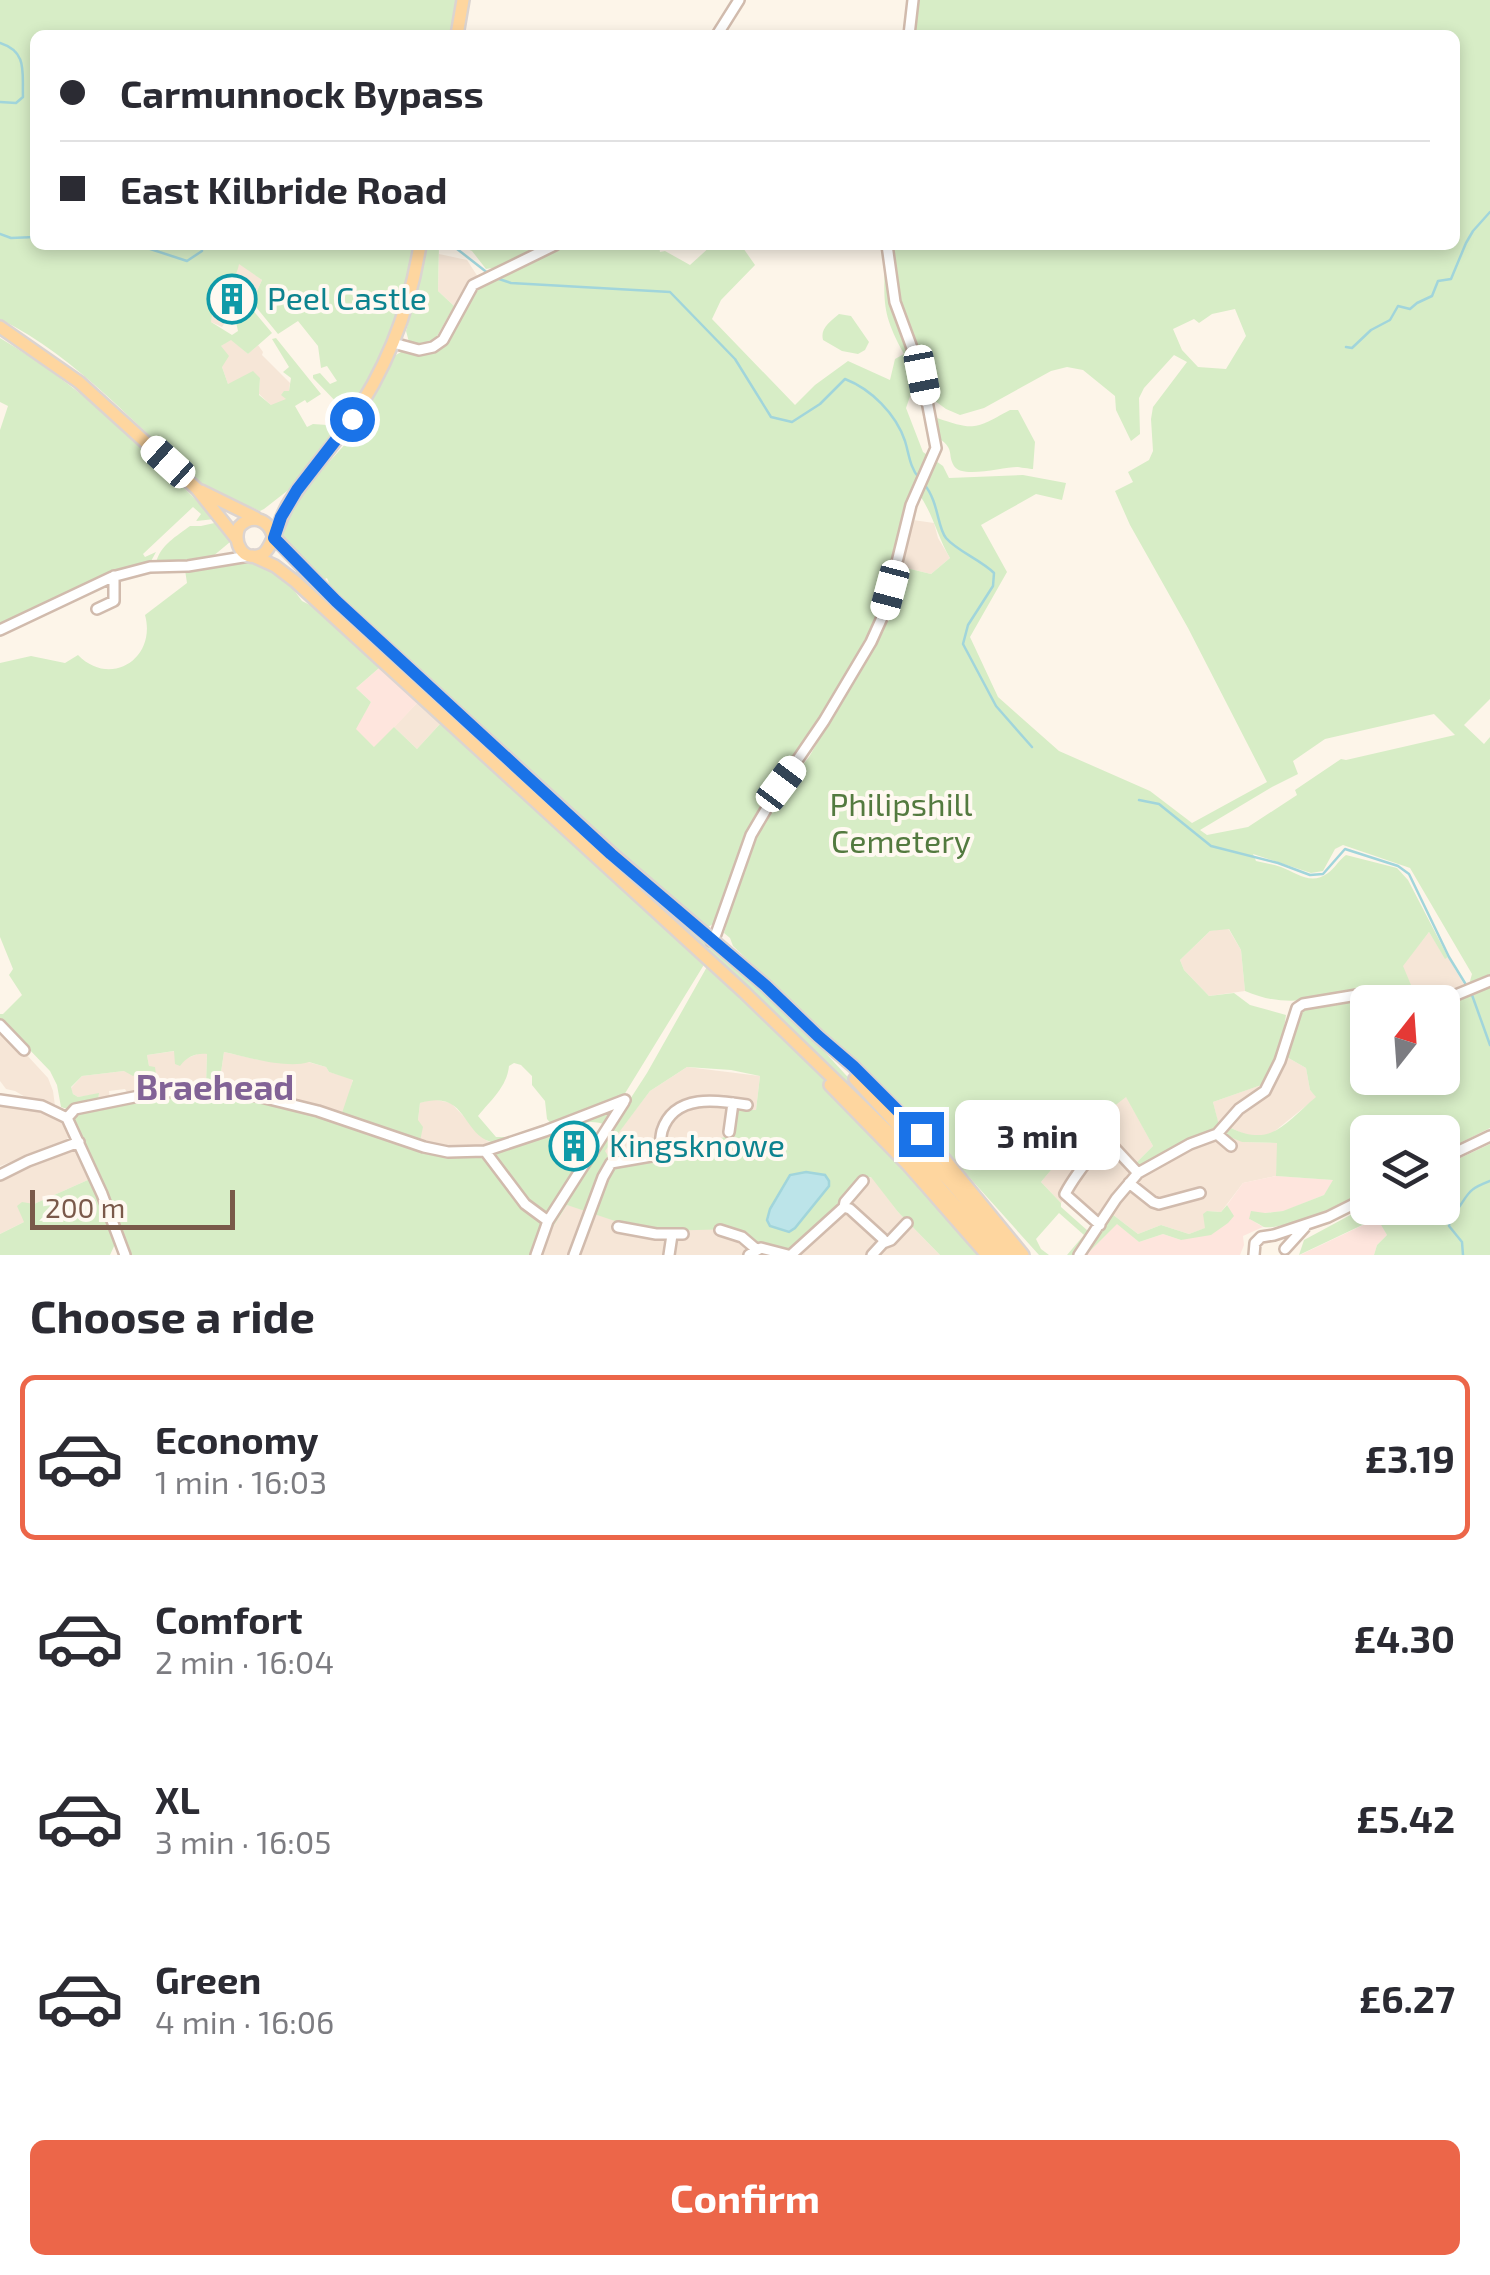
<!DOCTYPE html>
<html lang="en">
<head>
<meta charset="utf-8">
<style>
  body { margin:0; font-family:"Exo 2",sans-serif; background:#f7f7f7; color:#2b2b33; height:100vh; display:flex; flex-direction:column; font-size:38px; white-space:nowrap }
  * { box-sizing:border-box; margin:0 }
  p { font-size:32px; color:#7c7c81 }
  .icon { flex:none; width:55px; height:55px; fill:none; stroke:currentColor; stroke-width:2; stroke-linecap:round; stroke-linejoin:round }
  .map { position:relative; height:1255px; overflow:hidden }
  .details { display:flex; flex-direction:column; background:#fff; flex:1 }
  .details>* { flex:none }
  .banner { position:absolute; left:30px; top:30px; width:1430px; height:220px; border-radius:15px; box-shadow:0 5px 15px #0003; display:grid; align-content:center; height:220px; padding:0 30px; background:#fff }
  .needle { width:65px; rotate:17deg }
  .controls { position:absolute; left:1350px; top:985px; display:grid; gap:20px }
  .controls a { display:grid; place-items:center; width:110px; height:110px; border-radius:15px; background:#fff; box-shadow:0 5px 15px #0003; font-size:50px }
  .scale { position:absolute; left:30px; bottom:25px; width:205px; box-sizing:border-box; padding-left:10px; border:5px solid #7a594a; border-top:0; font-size:28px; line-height:35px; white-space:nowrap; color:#7a594a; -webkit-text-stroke:8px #fff9f1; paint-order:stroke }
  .end { position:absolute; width:45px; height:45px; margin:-22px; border:12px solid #1a73e8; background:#fff; box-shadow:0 0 0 5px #fff }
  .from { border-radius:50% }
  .bubble { position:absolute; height:70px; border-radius:15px; background:#fff; box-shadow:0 5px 15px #0003; font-size:32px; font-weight:700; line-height:70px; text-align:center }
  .car { position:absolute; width:30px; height:60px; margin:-30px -15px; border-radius:12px; box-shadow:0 0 8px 2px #0007; background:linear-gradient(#fff 24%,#345 0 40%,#fff 0 76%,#345 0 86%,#fff 0) }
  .banner b { display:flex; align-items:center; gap:35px; height:95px; font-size:38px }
  .banner b+b { border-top:2px solid #e1e1e2 }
  .banner i { width:25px; height:25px; background:#2b2b33 }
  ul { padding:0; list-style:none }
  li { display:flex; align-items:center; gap:30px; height:165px; margin:0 20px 15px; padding:0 10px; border:5px solid transparent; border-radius:15px }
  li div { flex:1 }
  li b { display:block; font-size:38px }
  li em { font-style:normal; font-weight:700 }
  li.selected { border-color:#ec6649 }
  li>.icon { width:90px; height:90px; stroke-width:1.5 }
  h2 { padding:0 30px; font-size:45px; line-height:120px }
  .cta { display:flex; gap:20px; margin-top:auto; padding:20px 30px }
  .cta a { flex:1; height:115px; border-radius:15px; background:#ec6649; color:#fff; font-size:40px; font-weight:700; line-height:115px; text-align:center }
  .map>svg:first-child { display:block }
  .residential { fill:#f6e6d7 }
  .commercial { fill:#fee5dd }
  .green { fill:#d7edc6; fill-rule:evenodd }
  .water { fill:#bce4e9; stroke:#a1d5db; stroke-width:2.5 }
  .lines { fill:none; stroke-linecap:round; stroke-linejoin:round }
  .stream { stroke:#a1d5db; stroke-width:2.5 }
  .minor-casing { stroke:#d1bbad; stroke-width:14 }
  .major-casing { stroke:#dcd4d0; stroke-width:16 }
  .minor { stroke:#fff; stroke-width:9 }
  .major { stroke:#fed69f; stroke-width:11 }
  .route { stroke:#1a73e8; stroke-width:12 }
  .labels { text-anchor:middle; stroke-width:8; stroke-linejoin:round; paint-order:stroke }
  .culture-label { font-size:32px; fill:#0d838f; stroke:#fff9f1; text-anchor:start }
  .park-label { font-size:32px; fill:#537a3f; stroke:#fff9f1 }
  .neighbourhood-label { font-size:35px; font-weight:bold; fill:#826396; stroke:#fff9f1 }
</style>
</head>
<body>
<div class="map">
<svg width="1490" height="1255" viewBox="0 0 1490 1255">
  <rect width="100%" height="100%" fill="#fdf5e9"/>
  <path class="residential" d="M439,254L467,260L478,277L462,291L454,306L438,291Z
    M239,263L262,280L252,302L240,299L222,327L211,322V313Z
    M231,339L248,354L258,345L263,352L262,355L290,383L288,399L272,406L259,394L260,378L228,384L222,367L221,346Z
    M913,520L934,523L938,538L950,558L931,574L902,567Z
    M418,702L440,724L417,749L394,727Z
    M1228,928L1241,950L1245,991L1209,996L1184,970L1180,960L1210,931Z
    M1429,932L1445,958L1448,957L1466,988L1454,994L1414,992L1402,966Z
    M0,1033L18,1052L25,1053L48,1078L53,1091L55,1106L32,1101L15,1091L6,1089L0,1081Z
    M175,1051L185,1059L200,1053H207L206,1086L158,1090L149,1066L147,1055Z
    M224,1052L259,1060L308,1062L326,1067L329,1072L353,1079L344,1113L341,1116L219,1086Z
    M1285,1056L1306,1068L1310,1090L1317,1097L1270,1135L1248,1136L1231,1128L1242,1142L1278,1143L1276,1176L1243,1183L1221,1212L1207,1211L1206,1228L1189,1234L1161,1225L1138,1234L1112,1214L1139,1178L1221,1135L1213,1102L1275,1080Z
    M687,1067L760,1076L756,1110L735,1134L697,1145L680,1154H666L656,1151L609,1158L604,1151L650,1091Z
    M124,1071L139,1073L140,1094L129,1096L125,1089L109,1091L110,1098L98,1102L99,1094L78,1097L73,1094L71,1088L82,1076Z
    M1126,1096L1153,1146L1135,1164L1132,1173L1105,1205L1097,1219L1068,1194L1061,1203L1041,1182L1087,1127Z
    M432,1099L451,1103L487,1141L496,1144L488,1147L444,1149L420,1141L418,1120L420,1103Z
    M0,1103L25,1105L53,1113L67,1121L72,1135L64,1141L0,1166Z
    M71,1149L79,1152L90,1179L34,1204L24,1222L0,1234V1181L22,1168Z
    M872,1177L898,1212L940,1255H541L551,1230L567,1205L734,1229L760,1245L796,1249L862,1179Z"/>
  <path class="commercial" d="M379,668L418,702L375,748L355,729L371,702L356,688Z
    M1276,1176L1334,1180L1324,1195L1284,1211L1265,1213L1250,1219L1263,1227L1243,1236L1244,1245L1240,1255H1086L1117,1223L1139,1242L1163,1234L1181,1240L1233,1216L1227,1205L1243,1183Z
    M1378,1218L1387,1235L1377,1245L1374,1255H1300Z"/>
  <path class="green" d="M0,0H458L451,35H35V245H414C406,298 384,369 350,410H344L313,378V375L320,373L330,384L337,381L327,366L321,368L318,346L298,321L278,334L252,302L262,280L239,264C235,287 213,297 211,322L232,335L238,331L236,322L240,310L247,307L252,309L272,333L248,354L231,340L221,346L229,356L222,367L228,384L253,371L260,378L259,395L271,405L286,399L281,395L284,391H289L291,378L283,372L289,367L272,339L276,338L321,394L307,403L305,400L295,406L307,427L313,424L327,425L334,413L342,421L296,484L264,509L260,511L221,495L204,486C138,429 79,358 0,319Z
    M917,0H1490V699L1464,725L1484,744L1490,737V1128L1454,1146V1149L1443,1155L1442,1132H1368L1367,1192C1346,1202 1287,1230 1264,1227C1262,1226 1252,1220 1249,1219L1251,1211L1265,1213L1283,1211L1324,1195L1333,1180L1276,1176L1277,1143L1242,1142L1225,1135L1231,1128C1272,1148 1286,1122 1316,1097L1310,1090L1306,1068L1285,1056L1298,1013L1301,1010C1327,1005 1353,999 1379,999C1408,998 1438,1003 1466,995L1472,974L1410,868L1343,845L1335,849L1323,871L1311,873L1253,854L1256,861C1264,863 1272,864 1281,867C1297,873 1311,886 1328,873C1335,868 1339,860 1346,855L1397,868L1408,880L1448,957L1445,959L1429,932L1403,966L1414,992C1400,991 1386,989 1373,990C1326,993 1293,1012 1245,991L1241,950L1229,929L1210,931L1180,960L1184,970L1209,996L1234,993L1250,1005L1286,1015L1281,1049L1267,1083L1213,1102L1220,1129L1193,1138L1141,1167L1135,1164L1153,1146L1126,1097L1087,1127L1041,1182L1061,1203V1207L1088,1231L1089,1235L1073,1255H1067L1084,1235L1059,1213L1036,1239L1041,1249L1049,1255H1039L925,1128L733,946L730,938L724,933L743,866L768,809L809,757L874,644L889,611L902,567L931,574L950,558C937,536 933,513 918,493L886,600L870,634L810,735L760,806L740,850L718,921L708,927L605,838L331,588L327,578L325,579L300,558L281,534L291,504L357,431L358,423L394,356L403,351C459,364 448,319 475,291C482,283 494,279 503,274L498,267L486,269L472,251L457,245H659L660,252L665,251L690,265L712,245H741L755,265L721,300L712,319L795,405L815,385L848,361L890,380L895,359L904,354C881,312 884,302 885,255L918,373L906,408L923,452L943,466L949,478L1023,475L1066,483L1062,500L1036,494L981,525L1007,572L970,637L998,697L1059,751L1150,791L1192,823L1267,782L1188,628L1130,525L1115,491L1133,482L1128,472L1149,460L1153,451L1151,419L1153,407L1187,362L1174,355L1144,388L1139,398L1140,434L1131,441L1116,410L1115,396L1083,370L1067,367L1051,371L984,408L960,415L946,409L931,398L898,301L891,254L892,245H1455V35H913ZM1235,309L1246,336L1226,369L1198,367L1182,350L1173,329L1194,319L1199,323L1212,314ZM1434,714L1455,735L1346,760L1341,759L1295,790L1297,795L1248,827L1207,835L1200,830L1272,787L1298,774L1293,761L1325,739ZM1368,1002H1442V1078H1368Z
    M426,245H439L438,291L454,306L435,340L417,344L409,342L406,331L418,289Z
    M839,314L851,316L869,342L865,350L858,354L842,351L823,340C820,328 830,322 839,314Z
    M0,338C83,387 147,450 215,519L196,521L201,514L193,507L143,554L145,557L156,552L150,563L107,574L0,625V430L8,406L0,402Z
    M1010,410H1018L1035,442L1033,469C1031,469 1018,467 1017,467C1003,467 962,479 954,466C947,454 955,450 940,439L937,418C975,431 975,429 1010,410Z
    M219,522L230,537V542L212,557L156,563C160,545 177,536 190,526H201Z
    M248,560L264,566L287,581L302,601L320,610L379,668L356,688L371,702L356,729L374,747L394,727L417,749L440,724L449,729L705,963L624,1095L553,1126L547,1119L545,1101L532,1085V1076L521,1065L514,1063L509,1066C507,1087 490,1101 478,1116L496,1137H507L542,1125L544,1128C532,1132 501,1146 491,1142C461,1133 467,1089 420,1103L418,1120L423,1127L420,1141L431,1145L444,1147V1149L431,1147L341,1116L353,1080L329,1072L326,1067L309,1062C287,1069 247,1057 224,1052L219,1086H206L207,1054C195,1053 187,1057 180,1066L175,1064L174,1051L147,1055L149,1066L155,1067L158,1090L140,1094L138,1073L133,1076L124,1071L82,1076L71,1087L73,1094L78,1097L99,1093L98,1102L67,1109L61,1107L57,1085L50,1071L0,1019V1014H3L22,995L9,975L13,969L0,937V663L31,656L65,663L78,655C110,688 157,659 145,615L187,583L185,570L197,571Z
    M297,571L420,684L789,1013L911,1146L842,1083L747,986L294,574Z
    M708,965L750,1001L922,1185L982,1255H940L898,1212L871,1177L862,1179L796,1249L790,1252L760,1245L733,1229L660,1231L615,1224V1221L567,1205L551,1230L541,1255H538L548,1226L647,1073ZM687,1067L731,1070L760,1076L756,1110H738L735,1134L697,1145L680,1154H666L662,1159L614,1166L605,1151L650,1091Z
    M212,1090L254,1097L362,1130L482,1155L542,1221L543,1225L531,1255H129L73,1119L75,1115C114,1096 169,1095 212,1090Z
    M614,1110L606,1125C591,1118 570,1124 557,1134L582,1164L547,1215L528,1204L494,1156L492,1151Z
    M1490,1144V1255H1374L1377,1245L1387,1235L1377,1218L1299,1255L1304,1240L1367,1206L1368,1208H1442L1443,1166Z
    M90,1179L116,1242L110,1255H0V1234L24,1222L17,1206L22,1202L34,1204Z
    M1227,1205L1234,1216L1228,1223L1211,1235L1181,1240L1163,1234L1139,1242L1117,1224L1086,1255H1083L1112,1214L1138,1234L1161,1225L1189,1234L1205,1228L1203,1214L1207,1211L1221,1212Z"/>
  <path class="water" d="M806,1172L825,1175L829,1181V1186L795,1228L789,1232L770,1226L767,1220L770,1209L790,1175Z"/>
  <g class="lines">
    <path class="stream" d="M0,43C28,52 22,72 23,97L16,103L0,102
      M0,234L11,238L35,237
      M138,245L187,261L202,251L201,245
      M429,245L437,247L450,245
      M452,245L489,274
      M496,278L511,283L670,292L735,359L771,417L792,422L820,404L845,379C871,389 896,414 905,441C909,454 910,468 919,478
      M1346,347L1352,348L1371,330L1390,320L1398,306L1410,309L1417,303L1432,296L1438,281L1451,279L1466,243L1473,231L1490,212
      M924,484C939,502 937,527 946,538C957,551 981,560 994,573L993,586L968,625L963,644L996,706L1032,747
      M1139,800L1159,804L1211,846L1278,863L1310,875L1323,874L1345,849L1398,866L1409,874L1449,957L1468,988
      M1472,995L1490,1045
      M1463,1255L1462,1242L1449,1226C1451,1211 1448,1222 1457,1210C1470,1192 1467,1190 1490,1181"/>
    <g class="minor-casing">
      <path id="minor" d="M717,35L739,0
        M909,35L913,0
        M393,343L419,350L433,347L443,340L473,285L555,245
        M97,609L114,601V576
        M0,630L112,577L150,567L188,566L249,556
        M711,941L716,934L751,835L781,784L824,721L871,642L885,611L911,505L936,448L922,375L895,302L887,245
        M0,1025L24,1050
        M0,1100L42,1106L67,1118
        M67,1118L75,1109L154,1093L212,1088L257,1096L318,1111L424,1147L448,1152L485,1151L545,1131L625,1100
        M67,1118L102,1194L125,1255
        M1102,1125L1110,1136V1143L1138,1173
        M729,1132L733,1103
        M1217,1134L1231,1146
        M485,1151L525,1204L548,1221
        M1093,1155C1085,1162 1070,1184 1065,1194L1100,1225
        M1442,1159L1490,1136
        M0,1175L28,1161L79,1142
        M1129,1183L1153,1202L1159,1204L1200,1193
        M844,1207L845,1202L863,1181
        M618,1227L656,1234H683
        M720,1230L742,1237L756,1249
        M883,1243L891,1240L907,1223
        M1285,1249L1305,1227
        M536,1255L548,1221L624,1102
        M574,1255L603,1177L611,1163L657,1155C661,1147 660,1139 662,1131C674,1093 718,1100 747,1105
        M669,1255L672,1235
        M749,1255L761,1248L788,1255
        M791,1255L844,1207L850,1209L883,1239V1243L872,1255
        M1079,1255L1116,1199L1138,1173L1190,1144L1217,1134L1239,1109L1265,1091L1280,1061L1297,1008L1303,1004L1363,994L1451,997L1490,981
        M1254,1255L1255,1243L1261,1237L1274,1235L1328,1217L1368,1197"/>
    </g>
    <g class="major-casing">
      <path id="major" d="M457,35L463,0
        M0,327L79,382L197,489L236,538
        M201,491L256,518
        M273,535C267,518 251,514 239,527C233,542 242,562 261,555C272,551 280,516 289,503C306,475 330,450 349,423C386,370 410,308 420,245
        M274,537L335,601L611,853L766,986L818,1036L853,1066L941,1155L1023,1255
        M253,556L275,566L296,582L744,992L908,1151L999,1255
        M855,1079L951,1183L1012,1255
        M830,1085L909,1166L987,1255"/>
    </g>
    <use href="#minor" class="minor"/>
    <use href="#major" class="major"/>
  </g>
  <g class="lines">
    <path class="route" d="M352,419L297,490L281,517L274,538L336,601L611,854L766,986L818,1036L853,1066L921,1134"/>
  </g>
  <defs>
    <g id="building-ring" transform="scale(2.5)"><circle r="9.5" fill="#fff9f1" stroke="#0f9aa8" stroke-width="1.5"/><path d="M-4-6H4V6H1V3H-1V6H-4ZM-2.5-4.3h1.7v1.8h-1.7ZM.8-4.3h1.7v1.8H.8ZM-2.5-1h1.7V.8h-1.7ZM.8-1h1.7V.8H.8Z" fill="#0f9aa8"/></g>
  </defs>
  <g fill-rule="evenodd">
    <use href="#building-ring" x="232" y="299"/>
    <use href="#building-ring" x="574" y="1146"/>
  </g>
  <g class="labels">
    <g class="culture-label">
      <text x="267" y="310">Peel Castle</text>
      <text x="609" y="1157">Kingsknowe</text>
    </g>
    <g class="park-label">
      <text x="901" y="816">Philipshill<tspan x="901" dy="37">Cemetery</tspan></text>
    </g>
    <g class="neighbourhood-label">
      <text x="215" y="1100">Braehead</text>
    </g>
  </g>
</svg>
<div class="controls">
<a><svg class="needle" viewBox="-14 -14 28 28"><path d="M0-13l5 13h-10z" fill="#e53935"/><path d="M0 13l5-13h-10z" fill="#7c7c81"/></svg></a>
<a><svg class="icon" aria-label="layers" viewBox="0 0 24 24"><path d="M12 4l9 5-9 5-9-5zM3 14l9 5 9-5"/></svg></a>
</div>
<div class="scale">200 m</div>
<i class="end from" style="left:352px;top:419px"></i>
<i class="end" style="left:921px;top:1134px"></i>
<div class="bubble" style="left:955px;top:1100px;width:165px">3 min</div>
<i class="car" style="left:922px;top:375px;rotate:169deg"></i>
<i class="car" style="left:168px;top:462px;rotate:312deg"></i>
<i class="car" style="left:890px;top:590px;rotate:195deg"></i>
<i class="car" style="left:781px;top:784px;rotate:37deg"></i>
<div class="banner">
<b><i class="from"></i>Carmunnock Bypass</b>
<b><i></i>East Kilbride Road</b>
</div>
</div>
<section class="details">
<h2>Choose a ride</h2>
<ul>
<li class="selected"><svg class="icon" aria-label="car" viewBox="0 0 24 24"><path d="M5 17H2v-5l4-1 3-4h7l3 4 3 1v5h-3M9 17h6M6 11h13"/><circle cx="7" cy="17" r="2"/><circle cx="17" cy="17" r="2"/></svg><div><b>Economy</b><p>1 min · 16:03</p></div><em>£3.19</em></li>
<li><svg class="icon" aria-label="car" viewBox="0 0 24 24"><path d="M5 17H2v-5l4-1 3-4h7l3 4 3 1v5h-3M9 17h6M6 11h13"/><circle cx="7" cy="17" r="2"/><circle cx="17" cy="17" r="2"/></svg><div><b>Comfort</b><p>2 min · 16:04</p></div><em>£4.30</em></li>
<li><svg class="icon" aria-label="car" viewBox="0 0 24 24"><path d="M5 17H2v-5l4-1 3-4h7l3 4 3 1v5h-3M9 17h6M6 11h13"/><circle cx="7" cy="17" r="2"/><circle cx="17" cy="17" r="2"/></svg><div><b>XL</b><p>3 min · 16:05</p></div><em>£5.42</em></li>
<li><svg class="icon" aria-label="car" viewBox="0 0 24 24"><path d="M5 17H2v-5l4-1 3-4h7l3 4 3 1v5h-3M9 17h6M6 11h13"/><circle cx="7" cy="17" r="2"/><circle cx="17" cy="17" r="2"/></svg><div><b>Green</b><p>4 min · 16:06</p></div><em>£6.27</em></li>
</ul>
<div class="cta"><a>Confirm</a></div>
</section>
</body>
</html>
